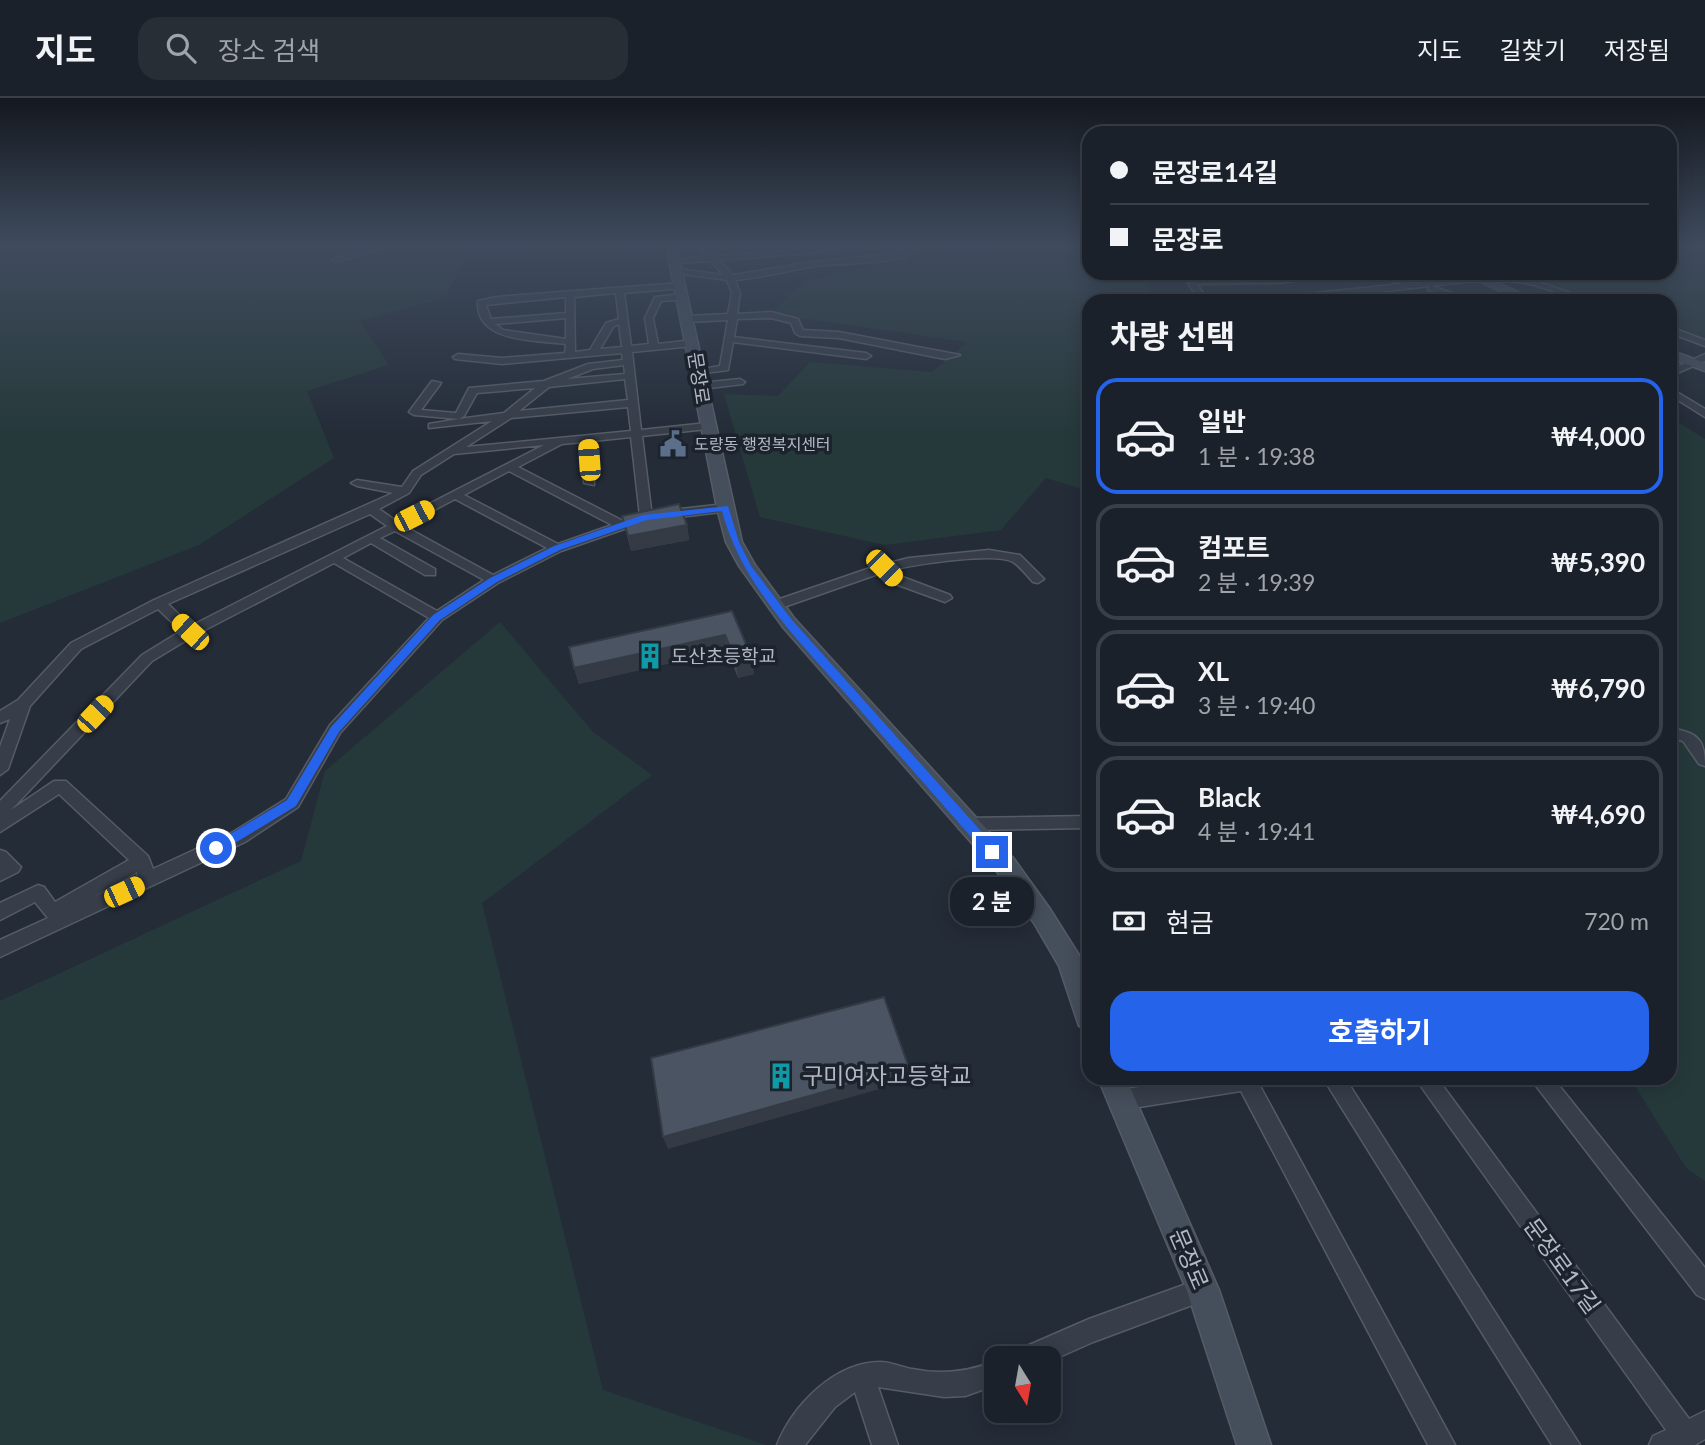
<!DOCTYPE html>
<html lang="ko">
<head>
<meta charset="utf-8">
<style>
  body { margin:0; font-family:Lato,"Noto Sans KR",sans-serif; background:#282e36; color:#f1f3f6; height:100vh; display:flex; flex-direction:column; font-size:26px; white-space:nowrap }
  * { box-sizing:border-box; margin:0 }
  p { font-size:23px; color:#a0a3a8 }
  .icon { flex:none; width:38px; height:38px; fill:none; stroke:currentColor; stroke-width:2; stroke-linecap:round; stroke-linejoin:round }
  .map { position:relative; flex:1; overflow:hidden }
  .sheet { position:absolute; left:1082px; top:196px; width:595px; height:791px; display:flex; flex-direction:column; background:#1b212a; border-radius:21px; box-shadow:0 4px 18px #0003,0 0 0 2px #393e47 }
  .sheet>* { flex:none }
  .guide { position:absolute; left:1082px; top:28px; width:595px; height:154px; border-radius:21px; box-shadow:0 4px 18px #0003,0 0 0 2px #393e47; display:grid; align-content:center; height:154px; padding:0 28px; background:#1b212a }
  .needle { width:46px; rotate:169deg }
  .tools { position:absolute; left:984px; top:1248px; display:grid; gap:14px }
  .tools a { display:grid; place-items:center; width:77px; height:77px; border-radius:14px; background:#1b212a; box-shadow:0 4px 18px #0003,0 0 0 2px #393e47; font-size:35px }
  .end { position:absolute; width:32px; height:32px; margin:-16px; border:9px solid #2563eb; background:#fff; box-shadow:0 0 0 4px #fff }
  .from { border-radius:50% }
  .bubble { position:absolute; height:49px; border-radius:21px; background:#1b212a; box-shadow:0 4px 18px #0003,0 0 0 2px #393e47; font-size:23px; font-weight:700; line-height:49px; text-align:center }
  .car { position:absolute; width:21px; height:42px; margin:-21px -10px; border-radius:9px; box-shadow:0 0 5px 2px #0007; background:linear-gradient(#f5c518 24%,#345 0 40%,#f5c518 0 76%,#345 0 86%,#f5c518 0) }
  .guide b { display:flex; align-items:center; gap:24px; height:66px; font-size:26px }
  .guide b+b { border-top:2px solid #393e47 }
  .guide i { width:18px; height:18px; background:#f1f3f6 }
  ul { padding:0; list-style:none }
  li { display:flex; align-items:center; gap:21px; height:116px; margin:0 14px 10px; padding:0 14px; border:4px solid #393e47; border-radius:21px }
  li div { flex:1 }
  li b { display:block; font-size:26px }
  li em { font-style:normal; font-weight:700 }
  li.on { border-color:#2563eb }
  li>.icon { width:63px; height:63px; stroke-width:1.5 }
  h2 { padding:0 28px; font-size:32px; line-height:84px }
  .pay { display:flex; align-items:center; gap:18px; height:77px; padding:0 28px; font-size:26px }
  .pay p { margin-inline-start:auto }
  .cta { display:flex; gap:14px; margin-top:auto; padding:14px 28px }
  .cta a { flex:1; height:80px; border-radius:21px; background:#2563eb; color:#fff; font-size:28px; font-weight:700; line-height:80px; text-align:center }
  header { display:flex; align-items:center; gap:42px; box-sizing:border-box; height:98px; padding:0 35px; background:#1b212a; border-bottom:2px solid #393e47 }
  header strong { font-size:33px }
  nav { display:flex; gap:38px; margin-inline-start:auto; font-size:24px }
  .search { width:490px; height:63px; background:#282e36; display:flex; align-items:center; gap:18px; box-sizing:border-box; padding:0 24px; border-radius:21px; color:#a0a3a8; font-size:26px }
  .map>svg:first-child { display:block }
  .green { fill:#26393a }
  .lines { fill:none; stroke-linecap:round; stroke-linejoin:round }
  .street-casing { stroke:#555c66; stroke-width:3 }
  .secondary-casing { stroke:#555c66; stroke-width:3 }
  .street { fill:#373e49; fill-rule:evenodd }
  .secondary { fill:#454e5b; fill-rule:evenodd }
  .wall { fill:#404854 }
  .shaded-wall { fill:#343b45 }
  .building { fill:#4a5462; stroke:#343b45; stroke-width:2 }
  .route { fill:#2563eb }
  .labels { text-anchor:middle; stroke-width:7; stroke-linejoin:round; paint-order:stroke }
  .far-poi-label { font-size:16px; fill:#b2b9c5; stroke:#1c232d; text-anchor:start }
  .street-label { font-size:19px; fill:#b2b9c5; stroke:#1c232d }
  .poi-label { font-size:19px; fill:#b2b9c5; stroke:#1c232d; text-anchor:start }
  .near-poi-label { font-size:23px; fill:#b2b9c5; stroke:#1c232d; text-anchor:start }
  .near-street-label { font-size:23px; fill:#b2b9c5; stroke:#1c232d }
</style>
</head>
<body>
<header>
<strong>지도</strong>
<div class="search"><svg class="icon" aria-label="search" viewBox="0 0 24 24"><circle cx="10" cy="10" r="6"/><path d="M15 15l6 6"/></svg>장소 검색</div>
<nav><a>지도</a><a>길찾기</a><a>저장됨</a></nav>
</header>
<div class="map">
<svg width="1705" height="1347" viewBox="0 0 1705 1347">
  <rect width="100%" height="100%" fill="#242c38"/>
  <path class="green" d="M0,147H450L465,162L445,200L360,223L389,267L307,293L334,360L199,447L0,525Z
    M537,147H655L656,154L534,161Z
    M1014,147H1088V175H1149L1150,203H1088V393L1046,380L1001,432L884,447L760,419L724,296L778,298L810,264L932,274L967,244L771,216L804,183L928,156L983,159Z
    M1670,147H1705V240L1670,230V203H1596L1510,175H1670Z
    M1670,319L1705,341V1083L1686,1070L1630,980H1670Z
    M500,524L593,634L652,677L482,805L603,1292L766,1347H0V903L301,763L325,673Z"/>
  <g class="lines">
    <g class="street-casing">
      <path id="street" d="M382,147H394L336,164L332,162Z
        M697,147H705L715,158L861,147L814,155L719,162L733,177L812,164L883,157L917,147H927C899,170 850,163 816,168C789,172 763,180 735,182L740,195L737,216L771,214L798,221L803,232L839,234L960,257L945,261L839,240L800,238L795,235L791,225L771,220L737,221L734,239L866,255L871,258L866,261L733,244L728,272L697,276V272L720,268L728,222L687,224L683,221L687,218L728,216L732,195L727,182L675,175L674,173L678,171L723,177L711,163L675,165L671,163L707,158Z
        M1319,175H1344L1280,185L1197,186L1205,198L1316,195L1402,186L1367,175H1381L1413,185L1476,178L1527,180L1594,203C1570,203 1549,189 1525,185C1494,180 1462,184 1431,188L1476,203H1463L1428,192L1430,188L1316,201L1200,203L1188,185L1202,179H1280Z
        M680,185L683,186V190L624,195L631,248L649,246L645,220L655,199L683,196L687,199L686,201L661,203L653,220L658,246L693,242L698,245L693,248L632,254L641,332L707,325L712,328L707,331L642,338L652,419L650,422L561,453L498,485L442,522L340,635L298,709L245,744L0,859V842L48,820L35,804L0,822V805L38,787L44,789L55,804L129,762L59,696L0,734V703L142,557L181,533L158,511L81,551L30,608L8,671L0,677V649L10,621L0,625V613L18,602L71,545L154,502L393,395L357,388L351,385L357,382L402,389L413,373L492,323L429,330V326L459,321L414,317L409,314L432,283L441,285L421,312L456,315L469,290L544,283L588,266L623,262L622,255L502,266L455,261L453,259L458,256L502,260L565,255L566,246C536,242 475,245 478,203L496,199ZM616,195L619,221L606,225L590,252L575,254L574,199ZM566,199V215L491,221L486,207ZM566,220V241L503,232L495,226ZM619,226L622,249L600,251L613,229ZM624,267L625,276L567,281L593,271ZM625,281L628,302L519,313L549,289ZM535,290L504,315L459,321L464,318L477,295ZM628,309L631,333L466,349L511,320ZM631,339L640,418L623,423L518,369L562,346L582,344L584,385L594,387L593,343ZM544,347L396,423L379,411L409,395L421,377L454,356ZM509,373L612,427L558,446L464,397ZM455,401L547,450L493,477L404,428ZM370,416L387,428L191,528L168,506ZM395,433L484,482L437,513L343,460L371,445L425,477H435V471L380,440ZM334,465L429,520L330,627L286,701L233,734L153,771L148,758L66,683H54L11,712L152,563L195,537ZM137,774L138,778L95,798Z
        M1670,229L1705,242V248L1670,235Z
        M1705,256V263L1670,278V272Z
        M740,281L745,284L743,286L701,291L696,288L701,285Z
        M1670,290L1705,311V319L1670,297Z
        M725,406L729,407V413L663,421L657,417L663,413Z
        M989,452L1020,457L1044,481L1038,485L1033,484C1027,478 1021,469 1013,464C997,454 914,466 893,472L900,478L950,497L952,500L945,504L890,484L881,475L781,510L776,511L769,507L771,504L873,469L909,460Z
        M1670,630C1696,635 1705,639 1705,668L1699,666L1683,643L1670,640Z
        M1088,718V730L965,732L959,731L957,726L959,721L965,720Z
        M0,752L6,754L21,769L18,774L0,783Z
        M1196,980H1266L1260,988L1455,1347H1428L1241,993L1120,1012L1113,1009L1110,1002L1113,995L1120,992Z
        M1323,980H1345L1580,1347H1552Z
        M1415,980H1437L1689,1321L1705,1313V1341L1695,1347H1649L1653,1338L1666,1332Z
        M1530,980H1553L1705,1170V1201L1697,1197Z
        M1203,1180L1211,1184L1215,1192L1211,1200L1093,1244L1048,1264V1260H1017L1020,1251L1089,1221Z
        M996,1263V1287L965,1298L944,1299L878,1289L898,1347H872L855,1294L835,1309L805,1347H777C793,1307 835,1264 880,1264C891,1264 901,1269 912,1271C941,1277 968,1274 996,1263Z"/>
    </g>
    <g class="secondary-casing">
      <path id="secondary" d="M666,147H676L742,444L755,467L794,520L1014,761L1050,811L1079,857L1088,883V932L1079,928L1059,868L1034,825L998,775L782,528L739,468L726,444L717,410Z
        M1461,175H1476L1538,203H1522Z
        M1670,252L1705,265V273L1670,260Z
        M1098,980H1126L1219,1192L1271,1347H1237L1187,1193Z"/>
    </g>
    <use href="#street" class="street"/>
    <use href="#secondary" class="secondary"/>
  </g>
  <path class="wall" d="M622,418L687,427L689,442L631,453Z
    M732,513L754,576L738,580L727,552L579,586L574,570Z"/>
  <path class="shaded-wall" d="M687,427L689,442L631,453L628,438Z
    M725,537L727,552L579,586L574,570Z
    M752,560L754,576L738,580L736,564Z
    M909,970L908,983L668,1051L663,1039Z"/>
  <path class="building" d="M679,406L687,427L628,438L622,418Z
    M732,513L752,560L736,564L725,537L574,570L569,549Z
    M884,899L909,970L663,1039L651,960Z"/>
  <linearGradient id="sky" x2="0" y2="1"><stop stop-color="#14181f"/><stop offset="0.44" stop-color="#3f4b5e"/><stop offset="1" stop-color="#3f4b5e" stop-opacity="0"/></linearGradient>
  <rect width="1705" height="335" fill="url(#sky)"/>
  <path class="route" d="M728,408L739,444L751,468L792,522L997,751V758H988C943,707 898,656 854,605C802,546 742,489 722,413L647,422L560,452L497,484L440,522L339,634L296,708L220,754H212V747L287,702L331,629L433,517L490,480L554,448L643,417Z"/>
  <defs>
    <g id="civic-bare" transform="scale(2.1)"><path d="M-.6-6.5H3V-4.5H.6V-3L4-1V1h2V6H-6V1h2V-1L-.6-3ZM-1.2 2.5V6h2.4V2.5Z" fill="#5c6f8a" stroke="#1c232d" stroke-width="2.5" paint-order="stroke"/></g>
    <g id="building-bare" transform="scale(2.1)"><path d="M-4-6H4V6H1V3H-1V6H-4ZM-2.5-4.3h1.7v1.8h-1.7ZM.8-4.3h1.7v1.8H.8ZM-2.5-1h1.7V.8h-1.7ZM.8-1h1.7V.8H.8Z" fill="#0f9aa8" stroke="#1c232d" stroke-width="2.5" paint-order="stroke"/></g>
  </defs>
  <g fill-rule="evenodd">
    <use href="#civic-bare" x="673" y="346"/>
    <use href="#building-bare" x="650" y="558"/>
    <use href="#building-bare" x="781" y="978"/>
  </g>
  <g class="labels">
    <g class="far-poi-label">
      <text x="694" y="352">도량동 행정복지센터</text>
    </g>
    <g class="street-label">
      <text transform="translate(699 280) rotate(81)" y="7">문장로</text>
    </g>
    <g class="poi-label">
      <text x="671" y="565">도산초등학교</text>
    </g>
    <g class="near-poi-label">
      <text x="802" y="986">구미여자고등학교</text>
    </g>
    <g class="near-street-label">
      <text transform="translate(1189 1161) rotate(67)" y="8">문장로</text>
      <text transform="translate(1562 1168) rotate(54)" y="8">문장로17길</text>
    </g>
  </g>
</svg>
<div class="tools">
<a><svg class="needle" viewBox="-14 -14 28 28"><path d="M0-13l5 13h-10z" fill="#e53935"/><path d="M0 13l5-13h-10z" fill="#a0a3a8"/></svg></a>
</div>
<i class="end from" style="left:216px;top:750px"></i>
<i class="end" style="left:992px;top:754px"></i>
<div class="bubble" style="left:950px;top:779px;width:84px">2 분</div>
<i class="car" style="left:589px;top:362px;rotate:356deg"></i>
<i class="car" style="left:414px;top:418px;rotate:63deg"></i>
<i class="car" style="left:884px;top:470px;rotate:135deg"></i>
<i class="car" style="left:190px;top:534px;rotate:313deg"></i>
<i class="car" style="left:95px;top:616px;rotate:43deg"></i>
<i class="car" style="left:124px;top:794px;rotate:65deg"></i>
<div class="guide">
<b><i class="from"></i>문장로14길</b>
<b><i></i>문장로</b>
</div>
<section class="sheet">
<h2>차량 선택</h2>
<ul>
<li class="on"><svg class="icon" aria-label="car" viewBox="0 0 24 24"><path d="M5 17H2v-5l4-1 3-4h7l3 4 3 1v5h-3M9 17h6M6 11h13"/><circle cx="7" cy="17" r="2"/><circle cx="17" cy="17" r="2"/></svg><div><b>일반</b><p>1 분 · 19:38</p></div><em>₩4,000</em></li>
<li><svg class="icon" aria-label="car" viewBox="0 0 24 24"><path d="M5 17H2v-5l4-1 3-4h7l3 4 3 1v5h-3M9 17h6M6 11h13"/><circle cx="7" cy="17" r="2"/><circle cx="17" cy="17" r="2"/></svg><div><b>컴포트</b><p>2 분 · 19:39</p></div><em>₩5,390</em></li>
<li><svg class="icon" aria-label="car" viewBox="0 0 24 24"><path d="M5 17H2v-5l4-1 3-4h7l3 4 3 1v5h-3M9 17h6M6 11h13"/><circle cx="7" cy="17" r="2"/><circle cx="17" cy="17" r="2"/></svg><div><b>XL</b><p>3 분 · 19:40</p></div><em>₩6,790</em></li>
<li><svg class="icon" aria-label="car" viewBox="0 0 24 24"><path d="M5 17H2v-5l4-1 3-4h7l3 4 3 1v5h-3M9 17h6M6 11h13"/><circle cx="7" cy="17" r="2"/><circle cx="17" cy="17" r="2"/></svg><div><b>Black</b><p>4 분 · 19:41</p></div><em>₩4,690</em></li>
</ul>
<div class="pay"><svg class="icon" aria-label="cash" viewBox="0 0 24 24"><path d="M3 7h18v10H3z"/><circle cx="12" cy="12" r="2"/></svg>현금<p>720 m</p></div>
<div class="cta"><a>호출하기</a></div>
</section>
</div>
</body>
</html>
